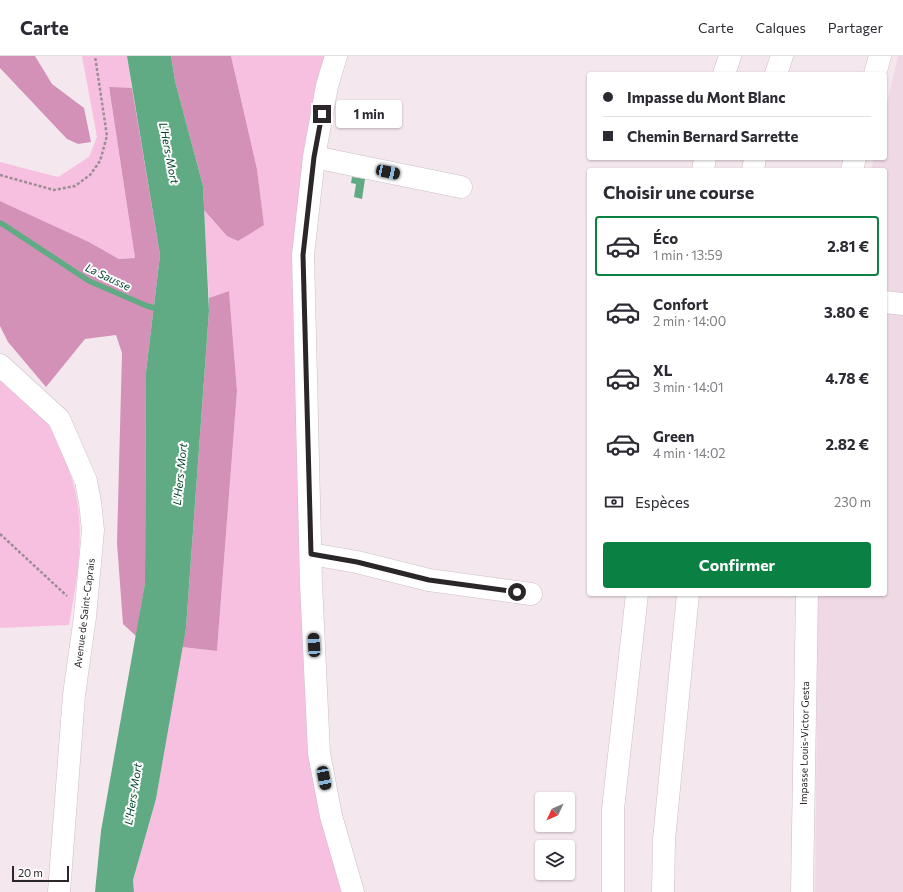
<!DOCTYPE html>
<html lang="fr">
<head>
<meta charset="utf-8">
<style>
  body { margin:0; font-family:Commissioner,sans-serif; background:#f2f2f3; color:#2b2b33; height:100vh; display:flex; flex-direction:column; font-size:15px; white-space:nowrap }
  * { box-sizing:border-box; margin:0 }
  p { font-size:13px; color:#7c7c81 }
  .icon { flex:none; width:22px; height:22px; fill:none; stroke:currentColor; stroke-width:2; stroke-linecap:round; stroke-linejoin:round }
  .map { position:relative; flex:1; overflow:hidden }
  .details { position:absolute; left:587px; top:112px; width:300px; height:428px; display:flex; flex-direction:column; background:#fff; border-radius:4px; box-shadow:0 1px 3px #0004 }
  .details>* { flex:none }
  .top-card { position:absolute; left:587px; top:16px; width:300px; height:88px; border-radius:4px; box-shadow:0 1px 3px #0004; display:grid; align-content:center; height:88px; padding:0 16px; background:#fff }
  .needle { width:26px; rotate:226deg }
  .controls { position:absolute; left:535px; top:736px; display:grid; gap:8px }
  .controls a { display:grid; place-items:center; width:40px; height:40px; border-radius:4px; background:#fff; box-shadow:0 1px 3px #0004; font-size:20px }
  .scale { position:absolute; left:12px; bottom:10px; width:57px; box-sizing:border-box; padding-left:4px; border:2px solid #2b2629; border-top:0; font-size:11px; line-height:14px; white-space:nowrap; color:#2b2629; -webkit-text-stroke:3px #fff; paint-order:stroke }
  .end { position:absolute; width:18px; height:18px; margin:-9px; border:5px solid #2b2629; background:#fff; box-shadow:0 0 0 2px #fff }
  .from { border-radius:50% }
  .bubble { position:absolute; height:28px; border-radius:4px; background:#fff; box-shadow:0 1px 3px #0004; font-size:13px; font-weight:700; line-height:28px; text-align:center }
  .car { position:absolute; width:12px; height:24px; margin:-12px -6px; border-radius:5px; box-shadow:0 0 3px 1px #0007; background:linear-gradient(#222 24%,#8ab4d8 0 40%,#222 0 76%,#8ab4d8 0 86%,#222 0) }
  .top-card b { display:flex; align-items:center; gap:14px; height:38px; font-size:15px }
  .top-card b+b { border-top:1px solid #e1e1e2 }
  .top-card i { width:10px; height:10px; background:#2b2b33 }
  ul { padding:0; list-style:none }
  li { display:flex; align-items:center; gap:12px; height:60px; margin:0 8px 6px; padding:0 8px; border:2px solid transparent; border-radius:4px }
  li div { flex:1 }
  li b { display:block; font-size:15px }
  li em { font-style:normal; font-weight:700 }
  li.active { border-color:#0b8043 }
  li>.icon { width:36px; height:36px; stroke-width:1.5 }
  h2 { padding:0 16px; font-size:18px; line-height:48px }
  .pay { display:flex; align-items:center; gap:10px; height:44px; padding:0 16px; font-size:15px }
  .pay p { margin-inline-start:auto }
  .cta { display:flex; gap:8px; margin-top:auto; padding:8px 16px }
  .cta a { flex:1; height:46px; border-radius:4px; background:#0b8043; color:#fff; font-size:16px; font-weight:700; line-height:46px; text-align:center }
  header { display:flex; align-items:center; gap:24px; box-sizing:border-box; height:56px; padding:0 20px; background:#fff; border-bottom:1px solid #e1e1e2 }
  header strong { font-size:19px }
  nav { display:flex; gap:22px; margin-inline-start:auto; font-size:14px }
  .map>svg:first-child { display:block }
  .built { fill:#efd9e5 }
  .green { fill:#f8c0e0 }
  .forest { fill:#d391b7 }
  .water { fill:#60aa84 }
  .lines { fill:none; stroke-linecap:round; stroke-linejoin:round }
  .stream { stroke:#60aa84; stroke-width:5.5 }
  .minor-casing { stroke:#ccbec6; stroke-width:23 }
  .highway-casing { stroke:#ccbec6; stroke-width:23 }
  .path { stroke:#988e93; stroke-width:2.5; stroke-dasharray:3 2; stroke-linecap:butt }
  .minor { stroke:#fff; stroke-width:22 }
  .highway { stroke:#fff; stroke-width:22 }
  .route { stroke:#2b2629; stroke-width:5 }
  .labels { text-anchor:middle; stroke-width:4; stroke-linejoin:round; paint-order:stroke }
  .street-label { font-size:10px; fill:#2b2629; stroke:#fff }
  .water-label { font-size:11px; font-style:italic; fill:#03432a; stroke:#fff }
</style>
</head>
<body>
<header>
<strong>Carte</strong>
<nav><a>Carte</a><a>Calques</a><a>Partager</a></nav>
</header>
<div class="map">
<svg width="903" height="836" viewBox="0 0 903 836">
  <rect width="100%" height="100%" fill="#f5e7ee"/>
  <path class="built" d="M898,0H903V836H815L818,538H885V114H871L874,102H885V56Z"/>
  <path class="green" d="M82,0H127L132,32H109L135,202L119,203L89,186L0,145V106L58,121L89,101L97,81Z
    M231,0H329L306,96L314,724L342,836H134L133,824L156,743L182,591L217,595L237,335L229,235L209,242L204,154L227,179L264,169L257,113Z
    M0,321C17,337 36,352 50,371C57,381 62,395 66,407C69,415 72,422 74,430C86,476 77,524 69,569L0,572Z"/>
  <path class="forest" d="M0,0H35L52,28L84,52L91,86L78,88L67,83L0,12Z
    M171,0H231L257,113L264,169L238,185L227,180L204,154L203,130L175,25Z
    M109,31L132,32L160,199L146,316L145,527L136,580L123,568L117,487L122,297L116,279L85,283L46,331L8,286L0,270V145L89,186L119,203L135,202Z
    M229,235L237,335L217,595L182,591L186,572L209,255V242Z"/>
  <path class="water" d="M127,0H171L175,25L203,130L209,255L186,572L156,743L133,824L134,836H95L101,775L145,527L146,316L160,199Z
    M352,121L365,123L362,143L354,141L356,128L351,127Z"/>
  <g class="lines">
    <path class="stream" d="M0,167L4,169L89,225L147,250L161,254"/>
    <g class="minor-casing">
      <path id="minor" d="M336,0L327,30L314,101L303,199L311,527L319,697L331,760L353,836
        M875,18L880,0
        M314,101L461,131
        M852,114L855,102
        M885,246L903,248
        M0,309L59,363L86,425L90,446L93,474L85,561L74,639L59,836
        M311,498L357,506L429,524L531,538
        M802,836L807,538"/>
    </g>
    <g class="highway-casing">
      <path id="highway" d="M724,18L730,0
        M776,18L782,0
        M703,114L705,102
        M753,114L755,102
        M613,836V753L637,538
        M663,836L664,784L688,538"/>
    </g>
    <path class="path" d="M0,119L54,134L75,130L90,119L100,105L107,80L95,0
      M0,478L67,540"/>
    <use href="#minor" class="minor"/>
    <use href="#highway" class="highway"/>
  </g>
  <g class="lines">
    <path class="route" d="M322,58L314,101L303,199L311,498L357,506L429,524L517,536"/>
  </g>
  <g class="labels">
    <g class="street-label">
      <text transform="translate(84 557) rotate(-83)" y="4">Avenue de Saint-Caprais</text>
      <text transform="translate(804 687) rotate(-89)" y="4">Impasse Louis-Victor Gesta</text>
    </g>
    <g class="water-label">
      <text transform="translate(169 97) rotate(79)" y="4">L'Hers-Mort</text>
      <text transform="translate(108 221) rotate(25)" y="4">La Sausse</text>
      <text transform="translate(180 418) rotate(-84)" y="4">L'Hers-Mort</text>
      <text transform="translate(133 738) rotate(-81)" y="4">L'Hers-Mort</text>
    </g>
  </g>
</svg>
<div class="controls">
<a><svg class="needle" viewBox="-14 -14 28 28"><path d="M0-13l5 13h-10z" fill="#e53935"/><path d="M0 13l5-13h-10z" fill="#7c7c81"/></svg></a>
<a><svg class="icon" aria-label="layers" viewBox="0 0 24 24"><path d="M12 4l9 5-9 5-9-5zM3 14l9 5 9-5"/></svg></a>
</div>
<div class="scale">20 m</div>
<i class="end from" style="left:517px;top:536px"></i>
<i class="end" style="left:322px;top:58px"></i>
<div class="bubble" style="left:336px;top:44px;width:66px">1 min</div>
<i class="car" style="left:388px;top:116px;rotate:102deg"></i>
<i class="car" style="left:314px;top:589px;rotate:357deg"></i>
<i class="car" style="left:324px;top:722px;rotate:169deg"></i>
<div class="top-card">
<b><i class="from"></i>Impasse du Mont Blanc</b>
<b><i></i>Chemin Bernard Sarrette</b>
</div>
<section class="details">
<h2>Choisir une course</h2>
<ul>
<li class="active"><svg class="icon" aria-label="car" viewBox="0 0 24 24"><path d="M5 17H2v-5l4-1 3-4h7l3 4 3 1v5h-3M9 17h6M6 11h13"/><circle cx="7" cy="17" r="2"/><circle cx="17" cy="17" r="2"/></svg><div><b>Éco</b><p>1 min · 13:59</p></div><em>2.81 €</em></li>
<li><svg class="icon" aria-label="car" viewBox="0 0 24 24"><path d="M5 17H2v-5l4-1 3-4h7l3 4 3 1v5h-3M9 17h6M6 11h13"/><circle cx="7" cy="17" r="2"/><circle cx="17" cy="17" r="2"/></svg><div><b>Confort</b><p>2 min · 14:00</p></div><em>3.80 €</em></li>
<li><svg class="icon" aria-label="car" viewBox="0 0 24 24"><path d="M5 17H2v-5l4-1 3-4h7l3 4 3 1v5h-3M9 17h6M6 11h13"/><circle cx="7" cy="17" r="2"/><circle cx="17" cy="17" r="2"/></svg><div><b>XL</b><p>3 min · 14:01</p></div><em>4.78 €</em></li>
<li><svg class="icon" aria-label="car" viewBox="0 0 24 24"><path d="M5 17H2v-5l4-1 3-4h7l3 4 3 1v5h-3M9 17h6M6 11h13"/><circle cx="7" cy="17" r="2"/><circle cx="17" cy="17" r="2"/></svg><div><b>Green</b><p>4 min · 14:02</p></div><em>2.82 €</em></li>
</ul>
<div class="pay"><svg class="icon" aria-label="cash" viewBox="0 0 24 24"><path d="M3 7h18v10H3z"/><circle cx="12" cy="12" r="2"/></svg>Espèces<p>230 m</p></div>
<div class="cta"><a>Confirmer</a></div>
</section>
</div>
</body>
</html>
